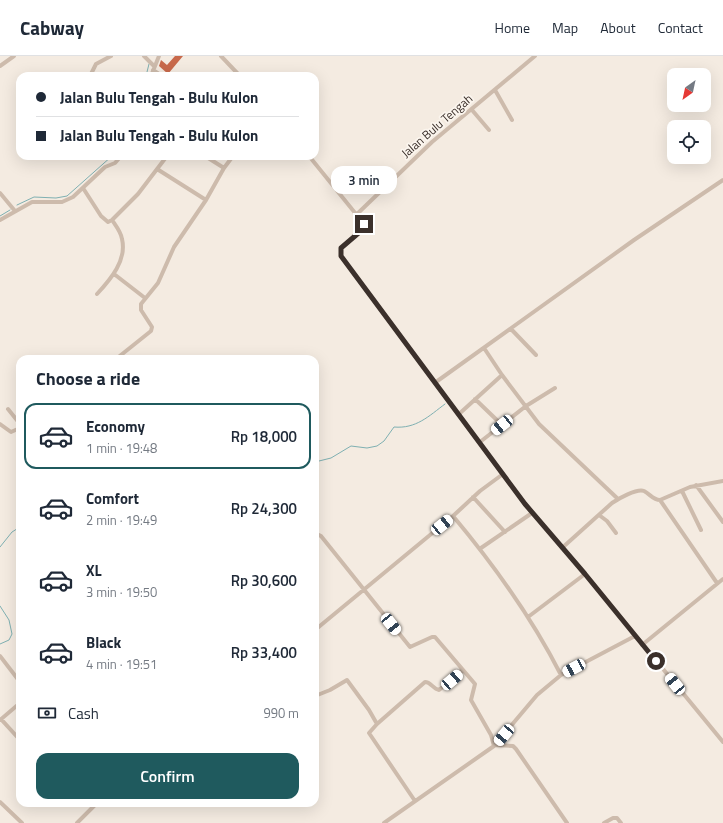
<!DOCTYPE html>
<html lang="en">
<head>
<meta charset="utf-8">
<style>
  body { margin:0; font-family:"Titillium Web",sans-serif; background:#f2f2f3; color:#1f2937; height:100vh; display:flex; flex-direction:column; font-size:15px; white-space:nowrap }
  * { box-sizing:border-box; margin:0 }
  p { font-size:13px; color:#747a83 }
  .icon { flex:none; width:22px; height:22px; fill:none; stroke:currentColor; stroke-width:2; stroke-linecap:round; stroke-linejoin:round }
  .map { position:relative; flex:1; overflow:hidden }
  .drawer { position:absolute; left:16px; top:299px; width:303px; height:452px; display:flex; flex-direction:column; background:#fff; border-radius:12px; box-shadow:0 4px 16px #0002 }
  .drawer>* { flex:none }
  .banner { position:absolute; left:16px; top:16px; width:303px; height:88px; border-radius:12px; box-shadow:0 4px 16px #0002; display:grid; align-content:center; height:88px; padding:0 20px; background:#fff }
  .needle { width:26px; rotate:213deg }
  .tools { position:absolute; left:667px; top:12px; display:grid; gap:8px }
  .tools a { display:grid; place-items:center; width:44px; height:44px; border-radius:8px; background:#fff; box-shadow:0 4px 16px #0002; font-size:20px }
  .end { position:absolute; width:18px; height:18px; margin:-9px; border:5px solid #3b302b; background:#fff; box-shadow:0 0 0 2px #fff }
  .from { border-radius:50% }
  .bubble { position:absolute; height:28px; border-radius:12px; background:#fff; box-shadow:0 4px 16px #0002; font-size:13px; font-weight:600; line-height:28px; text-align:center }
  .car { position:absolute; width:12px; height:24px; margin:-12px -6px; border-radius:5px; box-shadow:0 0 3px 1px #0007; background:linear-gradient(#fff 24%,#345 0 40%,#fff 0 76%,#345 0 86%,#fff 0) }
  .banner b { display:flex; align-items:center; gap:14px; height:38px; font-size:15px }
  .banner b+b { border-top:1px solid #e0e1e3 }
  .banner i { width:10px; height:10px; background:#1f2937 }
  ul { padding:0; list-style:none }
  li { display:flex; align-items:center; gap:12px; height:66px; margin:0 8px 6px; padding:0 12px; border:2px solid transparent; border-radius:12px }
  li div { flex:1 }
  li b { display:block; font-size:15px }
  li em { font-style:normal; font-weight:600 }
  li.on { border-color:#1f5a5e }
  li>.icon { width:36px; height:36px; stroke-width:1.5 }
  h2 { padding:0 20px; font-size:18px; line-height:48px }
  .pay { display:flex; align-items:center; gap:10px; height:44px; padding:0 20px; font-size:15px }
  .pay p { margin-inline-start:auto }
  .primary-button { display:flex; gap:8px; margin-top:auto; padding:8px 20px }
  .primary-button a { flex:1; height:46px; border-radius:12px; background:#1f5a5e; color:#fff; font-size:16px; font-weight:600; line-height:46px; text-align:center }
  header { display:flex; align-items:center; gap:24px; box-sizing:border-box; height:56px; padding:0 20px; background:#fff; border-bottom:1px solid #e0e1e3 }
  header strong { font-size:19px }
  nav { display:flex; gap:22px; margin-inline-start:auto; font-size:14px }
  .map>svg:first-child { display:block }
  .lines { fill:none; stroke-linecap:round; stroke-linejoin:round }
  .stream { stroke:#7fb0b2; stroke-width:1 }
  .building { fill:#c8694b }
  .street { stroke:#cdbbac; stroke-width:4 }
  .route { stroke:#3b302b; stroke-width:5 }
  .labels { text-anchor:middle; stroke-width:3.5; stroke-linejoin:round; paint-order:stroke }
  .street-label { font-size:12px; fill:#3b302b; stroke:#fbf5ee }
</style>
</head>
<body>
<header>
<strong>Cabway</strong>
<nav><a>Home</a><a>Map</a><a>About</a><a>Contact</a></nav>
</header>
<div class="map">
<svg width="723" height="767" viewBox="0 0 723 767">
  <rect width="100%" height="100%" fill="#f4ebe1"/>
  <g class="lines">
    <path class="stream" d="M146,20L149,8
      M17,149L34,141L56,142L67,140L112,100
      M0,160L10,154
      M315,406L331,402L351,390L367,392L377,390L384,385L394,371C416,373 429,360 445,348
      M0,491L12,476L20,471
      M0,550L9,564L12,578L9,584L0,588"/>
  </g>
  <path class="building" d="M175,0H183L168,18L159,10L161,4L167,9Z"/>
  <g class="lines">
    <path class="street" d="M144,0L154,10
      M221,0L240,20
      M0,10L14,0
      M153,14L162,20
      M90,20L96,8L111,0
      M151,20L159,0
      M495,34L512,64
      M472,54L489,74
      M205,100L224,112
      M309,100L364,168L362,174L341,192V200L525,448L585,518L723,686
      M157,113L206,144
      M83,132L101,160L108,166L112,164L138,138L167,100
      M0,137L15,155
      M356,159L432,86L535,0
      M0,164L32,146H62L73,141L105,111L115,107L121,100
      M114,218L145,242
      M97,238C111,223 127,204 122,183C121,176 116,170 112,164
      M511,273L536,299
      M484,292L502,319L539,368L618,443
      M116,303L151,275L152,271L141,254V248L158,227L174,191L206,144L224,112L233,100
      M436,326L634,184L723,124
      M475,343L502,369
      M8,353L20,368
      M459,358L502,319
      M0,368L11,376L20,372
      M480,386L526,350L555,332
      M696,429L723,466
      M682,435L701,474
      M473,441L505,476
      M660,444L717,527
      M599,459L607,465L616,477
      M453,460C494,509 532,562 561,619
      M315,482L319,479L321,480L410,591L432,581H435L475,628L471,644L491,679L494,690
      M481,492L532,457
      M562,492L612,447C618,443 637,432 644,435C650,438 653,444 660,444L690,431L723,425
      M528,561L585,518
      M315,574L453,460L480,435L503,418
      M642,589L723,523
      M0,600L20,626
      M315,640L330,634L347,624L369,654L377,668
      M1,663L20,684
      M0,664L20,647
      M495,689L513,690L516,693L567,767
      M415,745L369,677L377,668L425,626C431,626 433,633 439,634L462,614
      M0,746L22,767
      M77,767L97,747
      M384,767L494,690L537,639L561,619L635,580
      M604,767L613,762H617L621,767"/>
  </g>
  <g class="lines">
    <path class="route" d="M364,168L362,174L341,192V200L525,448L585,518L656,605"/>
  </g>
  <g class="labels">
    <g class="street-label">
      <text transform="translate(437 70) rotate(-41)" y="4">Jalan Bulu Tengah</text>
    </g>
  </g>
</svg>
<div class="tools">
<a><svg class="needle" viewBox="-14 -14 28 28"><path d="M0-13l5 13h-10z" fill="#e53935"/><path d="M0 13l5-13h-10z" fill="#747a83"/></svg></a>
<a><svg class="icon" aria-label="locate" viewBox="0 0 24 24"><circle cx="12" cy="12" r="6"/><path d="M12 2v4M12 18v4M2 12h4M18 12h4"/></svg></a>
</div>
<i class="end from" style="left:656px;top:605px"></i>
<i class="end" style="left:364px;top:168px"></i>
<div class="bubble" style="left:331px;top:110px;width:66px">3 min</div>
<i class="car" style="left:502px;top:369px;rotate:231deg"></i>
<i class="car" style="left:442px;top:469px;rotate:51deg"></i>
<i class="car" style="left:391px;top:568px;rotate:141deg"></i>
<i class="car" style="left:574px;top:612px;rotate:242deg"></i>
<i class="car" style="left:452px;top:624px;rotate:49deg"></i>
<i class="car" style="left:675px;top:628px;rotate:321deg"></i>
<i class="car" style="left:504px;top:679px;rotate:220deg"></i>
<div class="banner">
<b><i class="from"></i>Jalan Bulu Tengah - Bulu Kulon</b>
<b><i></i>Jalan Bulu Tengah - Bulu Kulon</b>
</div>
<section class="drawer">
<h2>Choose a ride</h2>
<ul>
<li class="on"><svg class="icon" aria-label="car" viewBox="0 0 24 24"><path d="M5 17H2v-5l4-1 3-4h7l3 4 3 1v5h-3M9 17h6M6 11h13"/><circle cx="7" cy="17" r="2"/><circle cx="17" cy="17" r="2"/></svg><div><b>Economy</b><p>1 min · 19:48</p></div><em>Rp 18,000</em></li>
<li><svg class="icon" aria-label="car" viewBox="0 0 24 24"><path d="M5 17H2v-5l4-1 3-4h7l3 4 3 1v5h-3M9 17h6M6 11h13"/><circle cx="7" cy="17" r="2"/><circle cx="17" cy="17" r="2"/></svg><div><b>Comfort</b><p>2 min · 19:49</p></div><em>Rp 24,300</em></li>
<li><svg class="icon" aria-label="car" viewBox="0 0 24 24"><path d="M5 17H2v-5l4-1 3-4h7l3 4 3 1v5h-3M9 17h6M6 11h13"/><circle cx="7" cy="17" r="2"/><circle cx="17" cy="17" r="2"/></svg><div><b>XL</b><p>3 min · 19:50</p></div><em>Rp 30,600</em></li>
<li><svg class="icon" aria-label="car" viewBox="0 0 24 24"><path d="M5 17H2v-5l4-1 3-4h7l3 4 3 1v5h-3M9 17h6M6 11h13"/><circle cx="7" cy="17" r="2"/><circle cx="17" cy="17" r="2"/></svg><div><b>Black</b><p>4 min · 19:51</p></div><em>Rp 33,400</em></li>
</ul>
<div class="pay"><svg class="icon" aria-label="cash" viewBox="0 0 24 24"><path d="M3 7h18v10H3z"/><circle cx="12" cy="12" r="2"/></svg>Cash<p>990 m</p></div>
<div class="primary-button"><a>Confirm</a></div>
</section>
</div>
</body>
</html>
